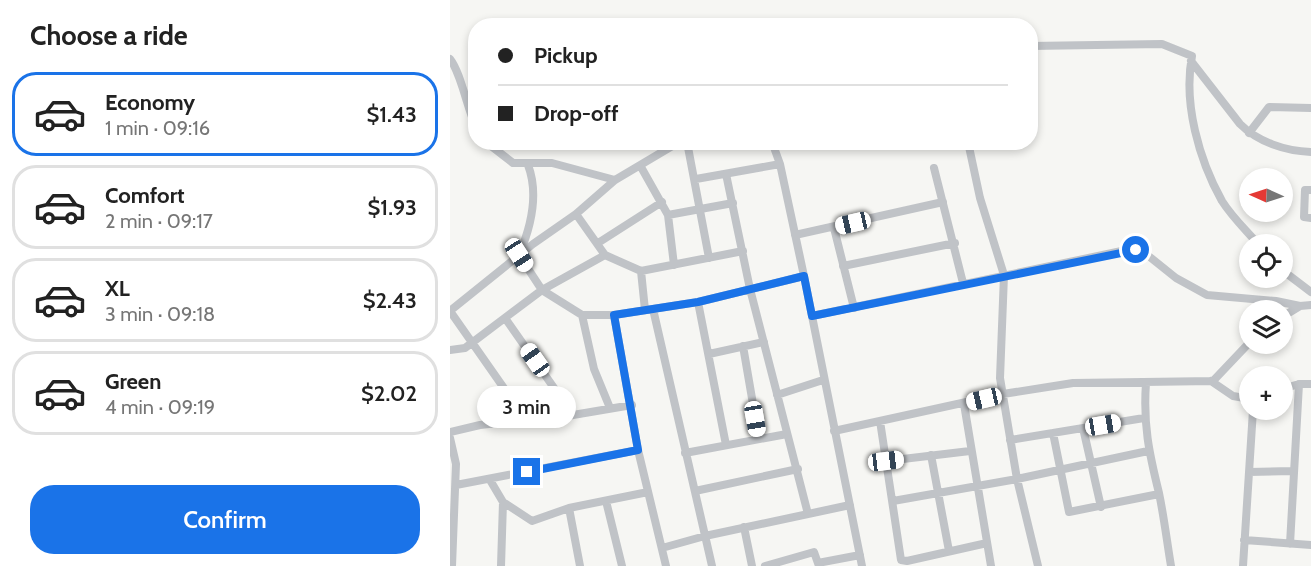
<!DOCTYPE html>
<html lang="en">
<head>
<meta charset="utf-8">
<style>
  body { margin:0; font-family:Cabin,sans-serif; background:#f2f2f2; color:#222; height:100vh; display:flex; flex-direction:column; font-size:22px; white-space:nowrap }
  * { box-sizing:border-box; margin:0 }
  p { font-size:20px; color:#767676 }
  .icon { flex:none; width:33px; height:33px; fill:none; stroke:currentColor; stroke-width:2; stroke-linecap:round; stroke-linejoin:round }
  .map { position:relative; flex:1; overflow:hidden }
  .details { display:flex; flex-direction:column; background:#fff; width:450px }
  .details>* { flex:none }
  .banner { position:absolute; left:18px; top:18px; width:570px; height:132px; border-radius:24px; box-shadow:0 3px 9px #0003; display:grid; align-content:center; height:132px; padding:0 30px; background:#fff }
  .needle { width:39px; rotate:273deg }
  .controls { position:absolute; left:789px; top:168px; display:grid; gap:12px }
  .controls a { display:grid; place-items:center; width:54px; height:54px; border-radius:50%; background:#fff; box-shadow:0 3px 9px #0003; font-size:30px }
  .end { position:absolute; width:27px; height:27px; margin:-14px; border:8px solid #1a73e8; background:#fff; box-shadow:0 0 0 3px #fff }
  .from { border-radius:50% }
  .bubble { position:absolute; height:42px; border-radius:21px; background:#fff; box-shadow:0 3px 9px #0003; font-size:20px; font-weight:600; line-height:42px; text-align:center }
  .car { position:absolute; width:18px; height:36px; margin:-18px -9px; border-radius:8px; box-shadow:0 0 4px 2px #0007; background:linear-gradient(#fff 24%,#345 0 40%,#fff 0 76%,#345 0 86%,#fff 0) }
  .banner b { display:flex; align-items:center; gap:21px; height:57px; font-size:22px }
  .banner b+b { border-top:2px solid #e0e0e0 }
  .banner i { width:15px; height:15px; background:#222 }
  ul { padding:0; list-style:none }
  li { display:flex; align-items:center; gap:18px; height:84px; margin:0 12px 9px; padding:0 18px; border:3px solid #e0e0e0; border-radius:24px }
  li div { flex:1 }
  li b { display:block; font-size:22px }
  li em { font-style:normal; font-weight:600 }
  li.selected { border-color:#1a73e8 }
  li>.icon { width:54px; height:54px; stroke-width:1.5 }
  h2 { padding:0 30px; font-size:27px; line-height:72px }
  .action { display:flex; gap:12px; margin-top:auto; padding:12px 30px }
  .action a { flex:1; height:69px; border-radius:24px; background:#1a73e8; color:#fff; font-size:24px; font-weight:600; line-height:69px; text-align:center }
  main { display:flex; flex:1; min-height:0 }
  .map>svg:first-child { display:block }
  .lines { fill:none; stroke-linecap:round; stroke-linejoin:round }
  .minor { stroke:#c0c3c7; stroke-width:8 }
  .route { stroke:#1a73e8; stroke-width:8 }
</style>
</head>
<body>
<main>
<section class="details">
<h2>Choose a ride</h2>
<ul>
<li class="selected"><svg class="icon" aria-label="car" viewBox="0 0 24 24"><path d="M5 17H2v-5l4-1 3-4h7l3 4 3 1v5h-3M9 17h6M6 11h13"/><circle cx="7" cy="17" r="2"/><circle cx="17" cy="17" r="2"/></svg><div><b>Economy</b><p>1 min · 09:16</p></div><em>$1.43</em></li>
<li><svg class="icon" aria-label="car" viewBox="0 0 24 24"><path d="M5 17H2v-5l4-1 3-4h7l3 4 3 1v5h-3M9 17h6M6 11h13"/><circle cx="7" cy="17" r="2"/><circle cx="17" cy="17" r="2"/></svg><div><b>Comfort</b><p>2 min · 09:17</p></div><em>$1.93</em></li>
<li><svg class="icon" aria-label="car" viewBox="0 0 24 24"><path d="M5 17H2v-5l4-1 3-4h7l3 4 3 1v5h-3M9 17h6M6 11h13"/><circle cx="7" cy="17" r="2"/><circle cx="17" cy="17" r="2"/></svg><div><b>XL</b><p>3 min · 09:18</p></div><em>$2.43</em></li>
<li><svg class="icon" aria-label="car" viewBox="0 0 24 24"><path d="M5 17H2v-5l4-1 3-4h7l3 4 3 1v5h-3M9 17h6M6 11h13"/><circle cx="7" cy="17" r="2"/><circle cx="17" cy="17" r="2"/></svg><div><b>Green</b><p>4 min · 09:19</p></div><em>$2.02</em></li>
</ul>
<div class="action"><a>Confirm</a></div>
</section>
<div class="map">
<svg width="861" height="566" viewBox="0 0 861 566">
  <rect width="100%" height="100%" fill="#f6f6f3"/>
  <g class="lines">
    <path class="minor" d="M580,46L712,44L742,56C733,103 749,160 772,201C782,217 796,230 808,244
      M0,59C11,73 17,108 26,127
      M741,61L790,124C808,142 835,151 861,152
      M799,133L819,107L861,108
      M36,142L63,163H102L165,180
      M237,142L259,258
      M322,142L330,164L354,276L412,566
      M518,142L530,198L554,275L550,378L567,479L588,566
      M78,165C89,194 81,227 69,255L92,290L132,315H164L248,302L354,276
      M191,167L218,215L224,265
      M484,168L513,283
      M276,174L300,289L358,514
      M246,179L330,164
      M861,190H855L854,217L861,218
      M218,215L283,203
      M384,228L404,308
      M345,235L493,202
      M148,243L212,202
      M155,255L191,271L195,310
      M393,266L505,243
      M832,270L861,292
      M191,271L293,251
      M248,302L276,445
      M203,309L262,566
      M0,311L83,244L126,214L165,180L229,142
      M0,311L77,421
      M132,315L144,369L160,408
      M164,315L188,450L216,566
      M362,316L681,249L696,254L726,278L757,295L826,301L850,306
      M832,317L850,306L861,305
      M55,318L123,415
      M293,346L309,439
      M0,350L15,348L92,290L155,255L126,214
      M259,354L314,342
      M761,381L783,396L800,399
      M696,383C693,424 699,453 709,493C714,517 717,542 721,566
      M832,389L849,384H861
      M327,395L373,380
      M514,404L541,566
      M430,421L451,560L457,561L537,543
      M633,428L651,507
      M384,431L553,394L623,383L763,381L800,342
      M0,432L30,425L123,415L182,405
      M603,433L619,512L709,494
      M0,438L6,464L2,566
      M560,440L694,418
      M235,453L337,434
      M481,455L499,551
      M436,461L520,451
      M799,472L842,471
      M40,480L53,502L82,521L119,508L198,492
      M6,485L188,450
      M245,491L348,469
      M156,501L172,566
      M443,501L567,479L698,451
      M119,508L130,566
      M294,527L302,566
      M794,540L861,545
      M840,544L849,384
      M212,548L255,536L400,505
      M368,563L410,555
      M51,566L53,502
      M315,566L364,552L369,566
      M793,566L803,410"/>
  </g>
  <g class="lines">
    <path class="route" d="M77,472L188,450L164,315L248,302L354,276L362,316L686,250"/>
  </g>
</svg>
<div class="controls">
<a><svg class="needle" viewBox="-14 -14 28 28"><path d="M0-13l5 13h-10z" fill="#e53935"/><path d="M0 13l5-13h-10z" fill="#767676"/></svg></a>
<a><svg class="icon" aria-label="locate" viewBox="0 0 24 24"><circle cx="12" cy="12" r="6"/><path d="M12 2v4M12 18v4M2 12h4M18 12h4"/></svg></a>
<a><svg class="icon" aria-label="layers" viewBox="0 0 24 24"><path d="M12 4l9 5-9 5-9-5zM3 14l9 5 9-5"/></svg></a>
<a>+</a>
</div>
<i class="end from" style="left:686px;top:250px"></i>
<i class="end" style="left:77px;top:472px"></i>
<div class="bubble" style="left:27px;top:386px;width:99px">3 min</div>
<i class="car" style="left:403px;top:223px;rotate:257deg"></i>
<i class="car" style="left:69px;top:255px;rotate:147deg"></i>
<i class="car" style="left:85px;top:360px;rotate:325deg"></i>
<i class="car" style="left:534px;top:399px;rotate:257deg"></i>
<i class="car" style="left:305px;top:419px;rotate:170deg"></i>
<i class="car" style="left:653px;top:425px;rotate:80deg"></i>
<i class="car" style="left:436px;top:461px;rotate:83deg"></i>
<div class="banner">
<b><i class="from"></i>Pickup</b>
<b><i></i>Drop-off</b>
</div>
</div>
</main>
</body>
</html>
